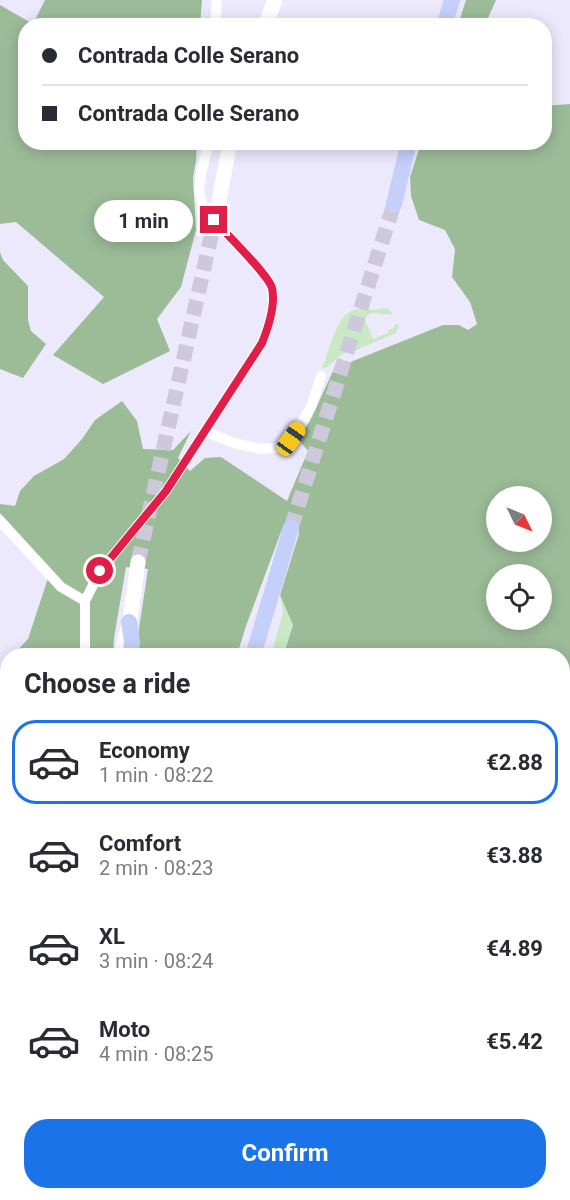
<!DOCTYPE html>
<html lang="en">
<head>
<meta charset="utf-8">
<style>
  body { margin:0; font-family:Roboto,sans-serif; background:#f2f2f3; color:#2b2b33; height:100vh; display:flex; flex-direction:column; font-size:22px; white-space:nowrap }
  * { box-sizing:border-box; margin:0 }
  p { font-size:20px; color:#7c7c81 }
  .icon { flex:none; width:33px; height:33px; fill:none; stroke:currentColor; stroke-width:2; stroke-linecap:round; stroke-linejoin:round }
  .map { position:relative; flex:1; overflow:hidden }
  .side { position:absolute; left:0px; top:648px; width:570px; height:552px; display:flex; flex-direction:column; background:#fff; border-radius:24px 24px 0 0; box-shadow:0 3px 15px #0003 }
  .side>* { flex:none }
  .guide { position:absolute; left:18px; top:18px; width:534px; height:132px; border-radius:24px; box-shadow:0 3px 15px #0003; display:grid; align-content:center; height:132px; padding:0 24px; background:#fff }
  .needle { width:39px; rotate:133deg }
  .tools { position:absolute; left:486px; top:486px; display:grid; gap:12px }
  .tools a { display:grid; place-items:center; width:66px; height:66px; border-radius:50%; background:#fff; box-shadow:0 3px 15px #0003; font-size:30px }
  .end { position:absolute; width:27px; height:27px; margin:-14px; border:8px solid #e11d48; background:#fff; box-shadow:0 0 0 3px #fff }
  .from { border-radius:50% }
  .bubble { position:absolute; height:42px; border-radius:21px; background:#fff; box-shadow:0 3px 15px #0003; font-size:20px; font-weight:700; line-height:42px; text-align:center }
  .car { position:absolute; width:18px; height:36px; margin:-18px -9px; border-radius:8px; box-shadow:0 0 4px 2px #0007; background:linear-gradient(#f5c518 24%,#345 0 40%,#f5c518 0 76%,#345 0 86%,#f5c518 0) }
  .guide b { display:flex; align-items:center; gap:21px; height:57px; font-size:22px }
  .guide b+b { border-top:2px solid #e1e1e2 }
  .guide i { width:15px; height:15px; background:#2b2b33 }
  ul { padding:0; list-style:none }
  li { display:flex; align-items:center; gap:18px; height:84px; margin:0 12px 9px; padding:0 12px; border:3px solid transparent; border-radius:24px }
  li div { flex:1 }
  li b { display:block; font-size:22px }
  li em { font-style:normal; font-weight:700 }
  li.on { border-color:#1a73e8 }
  li>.icon { width:54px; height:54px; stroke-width:1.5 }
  h2 { padding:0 24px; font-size:27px; line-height:72px }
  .button { display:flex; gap:12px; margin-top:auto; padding:12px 24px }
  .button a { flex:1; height:69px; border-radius:24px; background:#1a73e8; color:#fff; font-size:24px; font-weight:700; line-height:69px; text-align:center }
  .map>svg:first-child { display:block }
  .green { fill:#c8e9c4 }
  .forest { fill:#9cbc98; fill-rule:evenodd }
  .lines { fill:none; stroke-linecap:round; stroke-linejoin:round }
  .secondary-tunnel { stroke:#cdc9db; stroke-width:15; stroke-dasharray:15 8; stroke-linecap:butt }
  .minor { stroke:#fff; stroke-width:10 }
  .secondary { stroke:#fff; stroke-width:15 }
  .primary { stroke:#c4d0f9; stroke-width:16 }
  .route { stroke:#e11d48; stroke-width:8 }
</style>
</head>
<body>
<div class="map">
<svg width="570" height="1200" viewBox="0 0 570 1200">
  <rect width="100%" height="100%" fill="#ede9fc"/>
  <path class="green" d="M363,308L374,310L387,308L392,313V315C386,313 383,315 379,314C370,313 370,311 365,320L373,339L388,333V331L393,328L396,324L399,325L396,333L352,352L342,354L327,367L322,368C327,356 335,327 342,319C347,312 354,309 363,308Z
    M280,595L293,625L286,647V655L271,656L283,612Z
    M0,853L8,857L7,955L0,956Z
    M97,1192H205C220,1199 235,1199 250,1192H499L505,1200H94Z"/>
  <path class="forest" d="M45,0H202L200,25L26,26V142L197,143L196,161L193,178L196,230L181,287L157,319L170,351L103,384L53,355L104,297L16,222L0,224V5L33,24Z
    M466,0H496L485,25H458Z
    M570,104V953L563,961L562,656L286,655V647L293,625L280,595L299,534L298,526L284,524L246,626L237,655H135L148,569L126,567L114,638L113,655H13L28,639L51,569L0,513V504L15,506L20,491L34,476L64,459L82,439L95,420L122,401L137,421L143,449L173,450L191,431L178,458L190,471L205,458L221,457L287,501L308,451L298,439L310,421L333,371L353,361L443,325H459L468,330L477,324L470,302L452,277L455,249L445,230L419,220L411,196L410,177L421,143L544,142L545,106ZM496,496H542V542H496ZM496,574H542V620H496Z
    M0,252L3,260L28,286V320L31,331L46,344L23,378L0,369Z
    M570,983V1200H505L499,1193L562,1192V990Z"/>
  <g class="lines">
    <path class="secondary-tunnel" d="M291,528L394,204
      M138,562L219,201"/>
    <path class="minor" d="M215,26L217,0
      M204,431L237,444L261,449L276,448L291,439L299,427L311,407L321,376
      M0,521L61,587L85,601
      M85,656V601L100,571L166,491L262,343C268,327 276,307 272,289C271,285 268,280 265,276L203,207L199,190L201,174L209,142
      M0,802L8,808
      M200,1192V1200
      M39,1200L40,1192"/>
    <path class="secondary" d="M265,26L275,0
      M219,201L230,142
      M128,635L138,562
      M120,656L129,625
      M0,840L8,843"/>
    <path class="primary" d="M444,26L452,0
      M394,204L409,142
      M129,622L132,641L131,656
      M253,656L291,528
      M0,823L8,828
      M162,1192L164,1200
      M76,1200L79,1192"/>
  </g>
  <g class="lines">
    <path class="route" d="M100,571L166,491L262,343C268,328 276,305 272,288C268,274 226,234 214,220"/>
  </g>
</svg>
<div class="tools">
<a><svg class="needle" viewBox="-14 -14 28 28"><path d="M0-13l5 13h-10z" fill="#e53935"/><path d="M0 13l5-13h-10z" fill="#7c7c81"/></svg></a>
<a><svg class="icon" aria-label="locate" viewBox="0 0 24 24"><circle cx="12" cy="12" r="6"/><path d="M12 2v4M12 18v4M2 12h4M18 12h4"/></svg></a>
</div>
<i class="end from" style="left:100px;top:571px"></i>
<i class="end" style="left:214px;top:220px"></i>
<div class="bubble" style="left:94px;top:200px;width:99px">1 min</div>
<i class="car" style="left:291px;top:439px;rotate:35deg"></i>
<div class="guide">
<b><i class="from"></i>Contrada Colle Serano</b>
<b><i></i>Contrada Colle Serano</b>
</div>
<section class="side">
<h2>Choose a ride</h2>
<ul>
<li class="on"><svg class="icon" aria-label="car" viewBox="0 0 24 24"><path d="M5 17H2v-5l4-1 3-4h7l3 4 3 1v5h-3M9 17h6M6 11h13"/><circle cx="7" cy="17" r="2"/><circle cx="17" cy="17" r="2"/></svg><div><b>Economy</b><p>1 min · 08:22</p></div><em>€2.88</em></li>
<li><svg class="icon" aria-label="car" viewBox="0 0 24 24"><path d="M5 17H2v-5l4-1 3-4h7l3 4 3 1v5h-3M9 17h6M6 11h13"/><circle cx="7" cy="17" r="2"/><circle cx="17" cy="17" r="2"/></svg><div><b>Comfort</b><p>2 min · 08:23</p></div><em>€3.88</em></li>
<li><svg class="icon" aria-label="car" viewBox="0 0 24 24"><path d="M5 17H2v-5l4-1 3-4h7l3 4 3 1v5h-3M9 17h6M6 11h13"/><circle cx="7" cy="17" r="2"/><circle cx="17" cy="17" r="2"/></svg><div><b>XL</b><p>3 min · 08:24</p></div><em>€4.89</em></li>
<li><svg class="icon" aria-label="car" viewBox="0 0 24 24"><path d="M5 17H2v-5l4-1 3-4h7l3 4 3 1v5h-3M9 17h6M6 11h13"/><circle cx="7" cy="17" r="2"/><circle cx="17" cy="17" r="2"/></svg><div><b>Moto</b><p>4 min · 08:25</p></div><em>€5.42</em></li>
</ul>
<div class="button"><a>Confirm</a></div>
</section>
</div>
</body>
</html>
